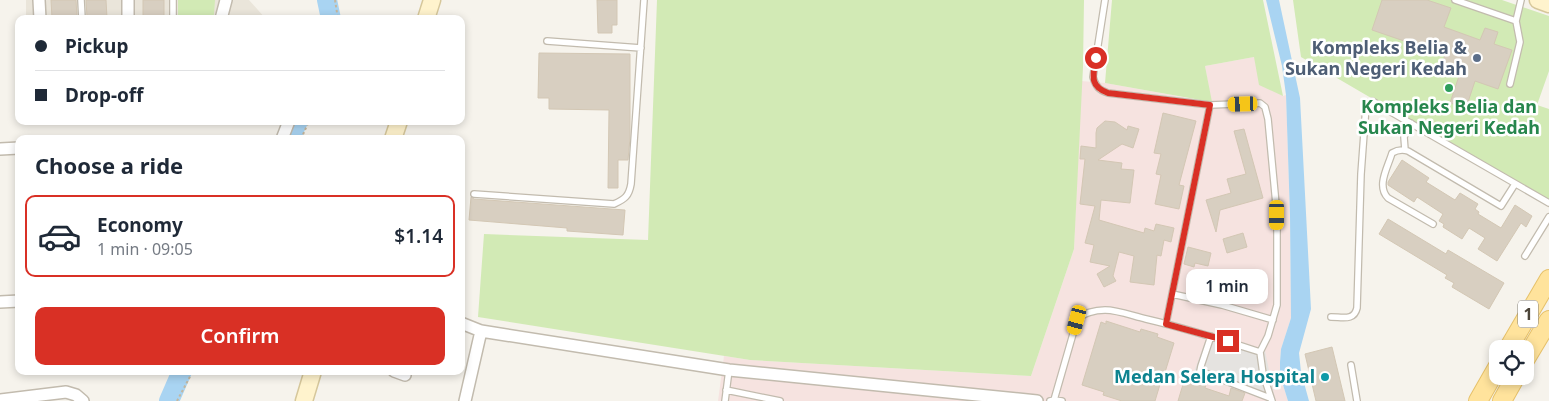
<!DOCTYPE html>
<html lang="en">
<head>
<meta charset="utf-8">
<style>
  body { margin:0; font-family:"Noto Sans",sans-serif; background:#f2f2f3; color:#1f2937; height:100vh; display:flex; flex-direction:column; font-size:19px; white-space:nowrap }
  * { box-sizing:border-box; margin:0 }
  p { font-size:16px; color:#747a83 }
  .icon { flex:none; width:28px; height:28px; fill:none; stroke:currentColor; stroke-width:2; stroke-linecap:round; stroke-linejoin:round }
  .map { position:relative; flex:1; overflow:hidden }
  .drawer { position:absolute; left:15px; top:135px; width:450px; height:240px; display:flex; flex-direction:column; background:#fff; border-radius:10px; box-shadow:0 2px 8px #0003 }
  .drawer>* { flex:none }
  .hud { position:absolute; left:15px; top:15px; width:450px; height:110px; border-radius:10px; box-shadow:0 2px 8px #0003; display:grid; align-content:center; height:110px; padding:0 20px; background:#fff }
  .buttons { position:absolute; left:1489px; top:340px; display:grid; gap:10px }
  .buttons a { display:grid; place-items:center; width:45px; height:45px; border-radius:10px; background:#fff; box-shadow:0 2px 8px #0003; font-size:25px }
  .end { position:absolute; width:22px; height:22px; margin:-11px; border:6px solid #d93025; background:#fff; box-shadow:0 0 0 2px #fff }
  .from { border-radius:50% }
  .bubble { position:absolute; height:35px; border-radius:10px; background:#fff; box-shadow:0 2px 8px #0003; font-size:16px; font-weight:600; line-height:35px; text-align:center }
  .car { position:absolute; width:15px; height:30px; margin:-15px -8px; border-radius:6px; box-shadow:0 0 4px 1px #0007; background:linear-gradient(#f5c518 24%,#345 0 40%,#f5c518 0 76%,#345 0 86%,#f5c518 0) }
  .hud b { display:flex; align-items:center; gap:18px; height:48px; font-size:19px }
  .hud b+b { border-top:1px solid #e0e1e3 }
  .hud i { width:12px; height:12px; background:#1f2937 }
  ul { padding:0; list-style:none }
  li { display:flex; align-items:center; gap:15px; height:82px; margin:0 10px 8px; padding:0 10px; border:2px solid #e0e1e3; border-radius:10px }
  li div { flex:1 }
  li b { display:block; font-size:19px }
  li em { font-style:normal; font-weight:600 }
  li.active { border-color:#d93025 }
  li>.icon { width:45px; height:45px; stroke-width:1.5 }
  h2 { padding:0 20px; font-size:22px; line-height:60px }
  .primary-button { display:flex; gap:10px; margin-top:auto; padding:10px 20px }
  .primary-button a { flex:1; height:58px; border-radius:10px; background:#d93025; color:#fff; font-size:20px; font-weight:600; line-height:58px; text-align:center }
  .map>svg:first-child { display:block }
  .residential { fill:#eae5da }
  .medical { fill:#f6e3e0 }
  .green { fill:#d2eab5 }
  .parking { fill:#e5e3e0 }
  .water { fill:#a9d4f2 }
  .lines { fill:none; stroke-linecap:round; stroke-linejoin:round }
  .river { stroke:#a9d4f2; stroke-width:20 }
  .building { fill:#d8cfc1; stroke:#d3c7b4 }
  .lane-casing { stroke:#c2bbae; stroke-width:8 }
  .street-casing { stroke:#c2bbae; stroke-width:14 }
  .secondary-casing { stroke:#d6c79b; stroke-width:19 }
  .primary-casing { stroke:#e6c16a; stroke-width:20 }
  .path { stroke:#c4b79f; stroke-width:2; stroke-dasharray:2.5 2.5; stroke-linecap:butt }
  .lane { stroke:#fff; stroke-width:5.5 }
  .street { stroke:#fff; stroke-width:11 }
  .secondary { stroke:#fff3cd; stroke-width:16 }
  .primary { stroke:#ffe39c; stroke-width:18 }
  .route { stroke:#d93025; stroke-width:6 }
  .service-dot { fill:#5c6f8a; stroke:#fff; stroke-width:2 }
  .leisure-dot { fill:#2e9e5b; stroke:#fff; stroke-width:2 }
  .culture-dot { fill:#0f9aa8; stroke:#fff; stroke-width:2 }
  .labels { text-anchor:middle; stroke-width:5; stroke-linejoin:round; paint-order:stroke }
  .shield { fill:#fff; stroke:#817c74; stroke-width:1 }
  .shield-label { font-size:16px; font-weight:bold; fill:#4b4439 }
  .service-label { font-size:18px; font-weight:bold; fill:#4e5e75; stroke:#fff; text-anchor:end }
  .leisure-label { font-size:18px; font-weight:bold; fill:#27864d; stroke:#fff }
  .culture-label { font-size:18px; font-weight:bold; fill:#0d838f; stroke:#fff; text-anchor:end }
</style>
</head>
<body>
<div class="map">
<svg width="1549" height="401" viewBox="0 0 1549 401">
  <rect width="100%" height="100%" fill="#f6f3ec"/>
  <path class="residential" d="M26,0H249L266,19H26Z"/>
  <path class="medical" d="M1254,57L1283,96L1286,95L1290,216L1291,318L1281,349L1280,362V375L1288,401H718L724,356L750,360L1031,376L1074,249L1081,81L1105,83L1211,102L1205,66Z"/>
  <path class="green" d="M178,0H215L214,14L213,19H178Z
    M657,0H1084L1083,67L1074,249L1031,376L750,360L478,317L484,234L648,240Z
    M1112,0H1263L1283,96L1259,85L1254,57L1205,66L1212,102L1105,83Z
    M1293,0H1502L1549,16V71L1537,105L1549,109V202L1301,57Z"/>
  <path class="parking" d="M1209,331L1265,351L1275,399L1194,372Z"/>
  <path class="water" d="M1266,0H1279L1300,98L1311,309L1299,353L1301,372L1309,401H1288L1280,375V362L1281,349L1291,318L1290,216L1286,95L1282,66Z"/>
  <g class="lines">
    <path class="river" d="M327,0L331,19
      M290,139L298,121
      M169,401L182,371"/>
  </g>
  <path class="building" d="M51,0H76L77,17L52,18Z
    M86,0H106L107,18L87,17Z
    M143,0H164V19H143Z
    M597,0H617V25H612V33H598Z
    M1382,0H1427L1451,8L1444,27L1480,40L1485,28L1498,32L1494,44L1512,50L1498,89L1475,81L1466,108L1450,103L1459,76L1440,69L1445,55L1372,30Z
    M539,53L630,54V138L628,160H618V188H608L609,110L549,109V98H538Z
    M1163,113L1196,121L1179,185L1184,186L1179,209L1155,204L1161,175L1156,174L1161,154L1154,153Z
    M1105,121L1115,122L1127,130L1128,126L1139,129L1133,148L1122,144L1098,160L1122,163L1121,169L1134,170L1130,203L1101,200L1099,220L1144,233L1145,228L1154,231L1156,224L1174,228L1171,242L1164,240L1161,256L1157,255L1154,285L1130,282L1134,256L1119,252L1113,276L1116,281L1104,287L1097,274L1110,266L1090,262L1094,245L1085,243L1095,206L1080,204L1085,159H1080L1081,146L1096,148V133L1097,128Z
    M1244,129L1263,198L1220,210L1216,232L1206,200L1231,193L1227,179L1246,174L1234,131Z
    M1402,160L1429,178L1426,182L1455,200L1460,193L1478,204L1475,209L1479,212L1478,214L1501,228L1515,205L1532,216L1526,227L1521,223L1497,261L1478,249L1485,238L1469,228L1462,239L1443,227L1444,224L1439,221L1443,214L1417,197L1414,202L1388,185V182Z
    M471,197L474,199L625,210L623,235L567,231V228L469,220Z
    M1388,219L1446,254L1448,250L1504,283L1489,309L1452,287L1454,283L1445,278L1447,275L1379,234Z
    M1243,233L1247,247L1227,253L1223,239Z
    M1188,247L1211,253L1208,266L1195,263L1194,267L1184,264Z
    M1106,321L1140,332L1141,329L1158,334L1157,337L1174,343L1162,382L1161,381L1155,401H1122L1103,395L1104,392L1082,385L1101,322L1106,324Z
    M1332,347L1345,401H1316L1305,354Z
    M1196,377L1207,380L1205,388L1229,396L1231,388L1245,393L1242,401H1178L1184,381L1194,384Z"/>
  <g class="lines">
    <g class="lane-casing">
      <path id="lane" d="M81,0L82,19
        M173,0V19
        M1105,0L1093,77C1096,87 1099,90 1108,93L1210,105L1260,103L1265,107L1268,119L1277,215V305L1268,336L1260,352L1263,374L1272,401
        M1455,0L1516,21
        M547,41L641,48
        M1510,84L1520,42L1516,21L1521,0
        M1405,150L1404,137L1411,123
        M474,194L614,204C625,199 629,196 631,184L644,0
        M1433,224L1388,198C1376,186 1388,167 1392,153C1397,150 1402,149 1408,151L1501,206L1515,184
        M1525,256L1549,217
        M1172,294L1222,305L1273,320
        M1331,317C1343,317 1354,321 1357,308L1361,174L1366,106L1368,103L1372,101L1549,203
        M1166,324L1210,105
        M1211,336L1201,366L1200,371L1270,398
        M1351,365L1357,401
        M726,390L780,401
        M1054,400L1077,320C1083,313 1095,310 1105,310C1118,310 1133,316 1146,319C1185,328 1223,340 1260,352
        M725,401L729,370
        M1050,401L1054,400L1062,401"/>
    </g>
    <g class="street-casing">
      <path id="street" d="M39,0L40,19
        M128,0V19
        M221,19L226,0
        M282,139L289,121
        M0,149L19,148
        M0,302L19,301
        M461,323L481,331L729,370L1037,401
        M394,371L405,375
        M0,400L66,392L76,395L83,401
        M465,401L481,331"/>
    </g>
    <g class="secondary-casing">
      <path id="secondary" d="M1538,0L1549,4
        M426,19L432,0
        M393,139L399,121
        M304,401L313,371"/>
    </g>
    <g class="primary-casing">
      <path id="primary" d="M1508,349L1549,279
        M1525,360L1549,320
        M1478,401L1498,366
        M1502,401L1516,376"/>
    </g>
    <path class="path" d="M335,0L338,19
      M301,139L309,121
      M177,401L193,371"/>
    <use href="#lane" class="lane"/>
    <use href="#street" class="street"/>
    <use href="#secondary" class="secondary"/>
    <use href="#primary" class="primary"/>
  </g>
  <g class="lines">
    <path class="route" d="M1096,58C1093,75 1089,86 1108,93L1210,105L1166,324L1228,341"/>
  </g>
  <circle class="service-dot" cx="1477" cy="58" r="5"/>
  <circle class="leisure-dot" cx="1449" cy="88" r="5"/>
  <circle class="culture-dot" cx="1325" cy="377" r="5"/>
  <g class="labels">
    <rect class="shield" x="1518" y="300.5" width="20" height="27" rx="4"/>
    <g class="shield-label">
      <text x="1528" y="320">1</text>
    </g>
    <g class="service-label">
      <text x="1467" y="54">Kompleks Belia &amp;<tspan x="1467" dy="21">Sukan Negeri Kedah</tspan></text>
    </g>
    <g class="leisure-label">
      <text x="1449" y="113">Kompleks Belia dan<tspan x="1449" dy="21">Sukan Negeri Kedah</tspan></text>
    </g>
    <g class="culture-label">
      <text x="1315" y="383">Medan Selera Hospital</text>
    </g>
  </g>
</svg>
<div class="buttons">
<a><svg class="icon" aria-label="locate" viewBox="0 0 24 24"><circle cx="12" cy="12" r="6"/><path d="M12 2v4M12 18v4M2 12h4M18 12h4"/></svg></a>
</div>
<i class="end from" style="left:1096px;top:58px"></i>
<i class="end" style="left:1228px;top:341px"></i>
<div class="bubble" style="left:1186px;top:269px;width:82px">1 min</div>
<i class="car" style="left:1243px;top:104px;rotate:268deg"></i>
<i class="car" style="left:1277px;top:215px;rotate:180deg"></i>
<i class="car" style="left:1077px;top:320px;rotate:195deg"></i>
<div class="hud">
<b><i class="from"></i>Pickup</b>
<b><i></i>Drop-off</b>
</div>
<section class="drawer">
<h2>Choose a ride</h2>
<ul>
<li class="active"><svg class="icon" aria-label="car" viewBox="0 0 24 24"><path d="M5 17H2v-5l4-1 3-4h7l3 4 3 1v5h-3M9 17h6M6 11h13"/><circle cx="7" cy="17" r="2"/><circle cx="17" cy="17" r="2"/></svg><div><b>Economy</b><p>1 min · 09:05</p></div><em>$1.14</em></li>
</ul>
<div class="primary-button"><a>Confirm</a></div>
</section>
</div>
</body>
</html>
